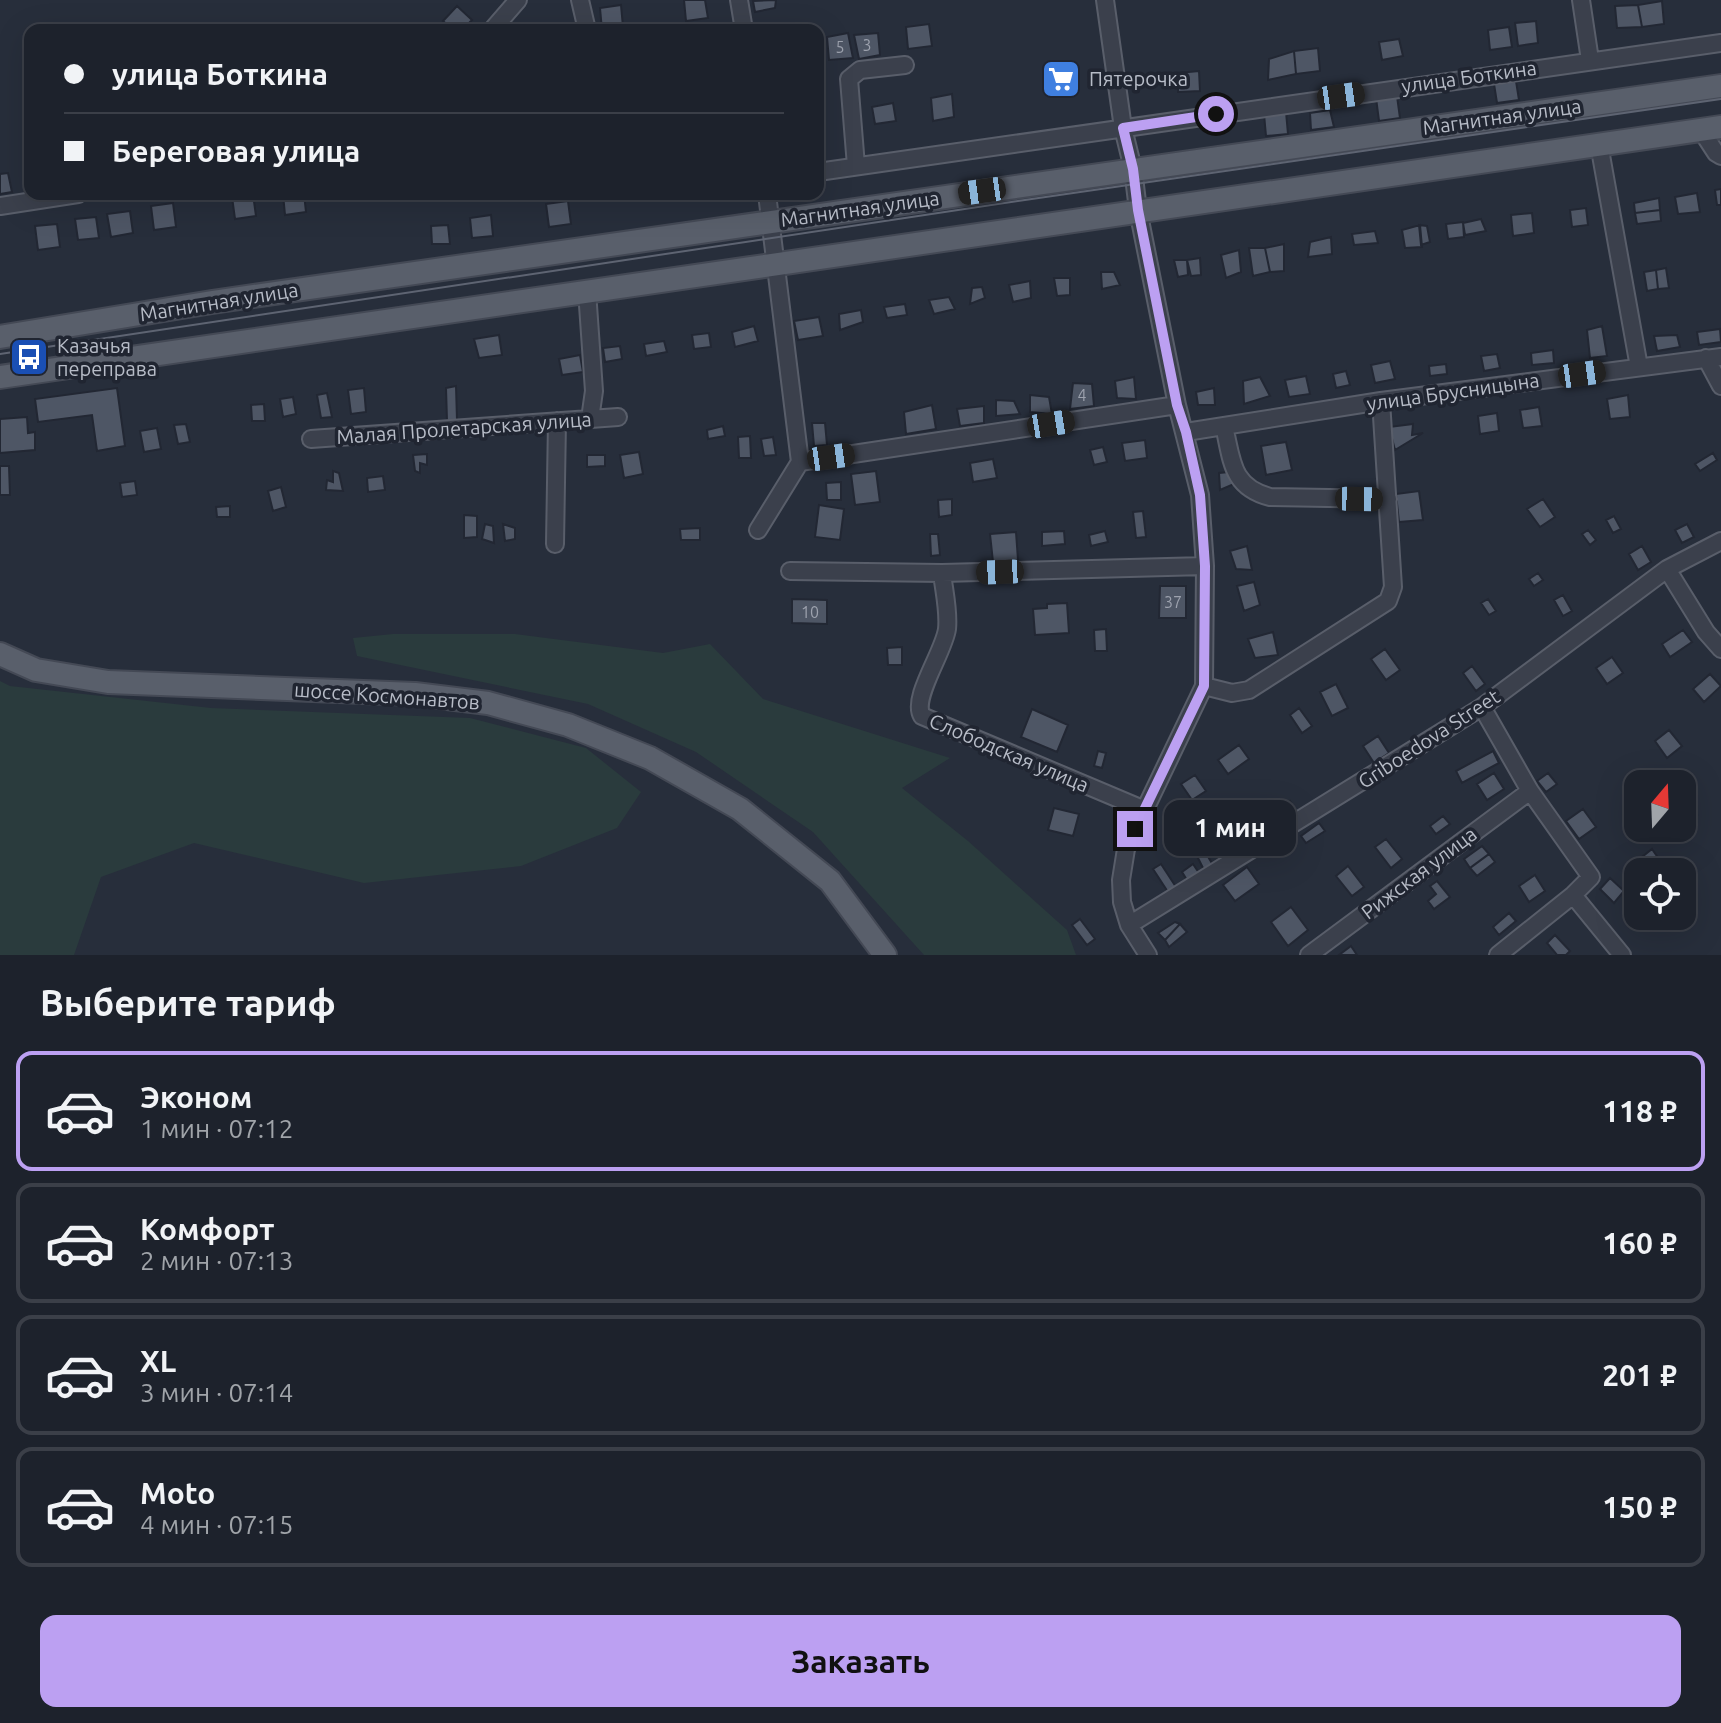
<!DOCTYPE html>
<html lang="ru">
<head>
<meta charset="utf-8">
<style>
  body { margin:0; font-family:Ubuntu,sans-serif; background:#252a34; color:#f1f3f6; height:100vh; display:flex; flex-direction:column; font-size:30px; white-space:nowrap }
  * { box-sizing:border-box; margin:0 }
  p { font-size:26px; color:#a0a4a9 }
  .icon { flex:none; width:44px; height:44px; fill:none; stroke:currentColor; stroke-width:2; stroke-linecap:round; stroke-linejoin:round }
  .map { position:relative; height:955px; overflow:hidden }
  .side { display:flex; flex-direction:column; background:#1d222c; flex:1 }
  .side>* { flex:none }
  .banner { position:absolute; left:24px; top:24px; width:800px; height:176px; border-radius:16px; box-shadow:0 8px 32px #0002,0 0 0 2px #3b3f48; display:grid; align-content:center; height:176px; padding:0 40px; background:#1d222c }
  .needle { width:52px; rotate:19deg }
  .fabs { position:absolute; left:1624px; top:770px; display:grid; gap:16px }
  .fabs a { display:grid; place-items:center; width:72px; height:72px; border-radius:16px; background:#1d222c; box-shadow:0 8px 32px #0002,0 0 0 2px #3b3f48; font-size:40px }
  .end { position:absolute; width:36px; height:36px; margin:-18px; border:10px solid #bca0f2; background:#111; box-shadow:0 0 0 4px #111 }
  .from { border-radius:50% }
  .bubble { position:absolute; height:56px; border-radius:16px; background:#1d222c; box-shadow:0 8px 32px #0002,0 0 0 2px #3b3f48; font-size:26px; font-weight:700; line-height:56px; text-align:center }
  .car { position:absolute; width:24px; height:48px; margin:-24px -12px; border-radius:10px; box-shadow:0 0 6px 2px #0007; background:linear-gradient(#222 24%,#8ab4d8 0 40%,#222 0 76%,#8ab4d8 0 86%,#222 0) }
  .banner b { display:flex; align-items:center; gap:28px; height:76px; font-size:30px }
  .banner b+b { border-top:2px solid #3b3f48 }
  .banner i { width:20px; height:20px; background:#f1f3f6 }
  ul { padding:0; list-style:none }
  li { display:flex; align-items:center; gap:24px; height:120px; margin:0 16px 12px; padding:0 24px; border:4px solid #3b3f48; border-radius:16px }
  li div { flex:1 }
  li b { display:block; font-size:30px }
  li em { font-style:normal; font-weight:700 }
  li.active { border-color:#bca0f2 }
  li>.icon { width:72px; height:72px; stroke-width:1.5 }
  h2 { padding:0 40px; font-size:36px; line-height:96px }
  .primary-button { display:flex; gap:16px; margin-top:auto; padding:16px 40px }
  .primary-button a { flex:1; height:92px; border-radius:16px; background:#bca0f2; color:#111; font-size:32px; font-weight:700; line-height:92px; text-align:center }
  .map>svg:first-child { display:block }
  .green { fill:#2a3b3d }
  .building { fill:#4e5665; stroke:#222733; stroke-width:2 }
  .lines { fill:none; stroke-linecap:round; stroke-linejoin:round }
  .minor-casing { stroke:#595e6a; stroke-width:20 }
  .major-casing { stroke:#444955; stroke-width:26 }
  .minor { stroke:#3b404c; stroke-width:16 }
  .major { stroke:#595f6b; stroke-width:22 }
  .tram { stroke:#5e6472; stroke-width:2 }
  .route { stroke:#bca0f2; stroke-width:10 }
  .labels { text-anchor:middle; stroke-width:7; stroke-linejoin:round; paint-order:stroke }
  .number-label { font-size:16px; fill:#9da2ae }
  .street-label { font-size:20px; fill:#b7bcc7; stroke:#202531 }
  .poi-label { font-size:20px; fill:#b7bcc7; stroke:#202531; text-anchor:start }
</style>
</head>
<body>
<div class="map">
<svg width="1721" height="955" viewBox="0 0 1721 955">
  <rect width="100%" height="100%" fill="#272e3b"/>
  <path class="green" d="M393,634H515L663,653L710,644L763,699L950,758L902,788L968,841L1067,930L1076,955H924L813,832L696,752L588,704L357,656L353,638Z
    M0,681L10,686L211,708L470,718L586,748L641,792L617,828L521,866L364,883L194,843L101,877L74,955H0Z"/>
  <path class="building" d="M684,0H705L708,18L686,21Z
    M776,0L775,8L755,12L753,1Z
    M1662,1L1664,24L1642,27L1638,5Z
    M621,5L623,27L602,30L600,8Z
    M1638,5L1642,27L1617,28L1615,6Z
    M457,6L472,20L462,30H453L443,21Z
    M1536,21L1538,43L1518,46L1515,23Z
    M929,24L932,46L908,49L906,27Z
    M1509,27L1512,47L1490,50L1488,30Z
    M848,33L853,58L829,60L827,37Z
    M878,33L880,55L859,59L854,35Z
    M1399,39L1403,56L1382,60L1379,42Z
    M1318,48L1320,71L1296,74L1294,51Z
    M1294,51L1296,74L1268,80L1269,59Z
    M1068,66L1072,85L1050,90L1046,70Z
    M1199,71L1200,91L1178,92V73Z
    M1516,81L1519,100L1497,103L1494,84Z
    M952,94L954,117L933,121L931,98Z
    M1397,96L1400,118L1379,121L1376,98Z
    M893,103L896,121L875,124L872,107Z
    M1330,110L1334,127L1311,130L1310,113Z
    M1286,112L1288,134L1266,136L1264,114Z
    M8,173L12,192L0,194V174Z
    M1721,189V205H1717L1715,190Z
    M1697,193L1700,212L1678,214L1675,197Z
    M253,194L256,216L235,219L232,197Z
    M283,194H304L306,212L285,215Z
    M1659,198L1660,210L1635,213L1634,203Z
    M568,201L571,224L549,227L546,204Z
    M173,203L176,227L154,230L151,206Z
    M1586,208L1588,225L1572,227L1570,210Z
    M1660,210L1661,221L1637,224L1635,213Z
    M130,211L133,233L111,237L107,214Z
    M1532,213L1534,233L1513,236L1511,215Z
    M491,215L493,236L472,238L470,218Z
    M96,217L99,238L78,240L75,219Z
    M1481,219L1486,231L1465,235L1463,223Z
    M1463,222L1464,237L1448,239L1446,224Z
    M57,224L60,247L38,250L35,226Z
    M448,225L450,244H432L431,226Z
    M1419,225L1427,226L1430,242L1421,245Z
    M1420,225L1422,247L1405,248L1402,230Z
    M1375,231L1378,243L1354,245L1352,234Z
    M1331,237L1332,254L1308,257L1310,242Z
    M1284,244V271L1270,272L1265,248Z
    M1249,248H1265L1270,272L1253,276Z
    M1239,250L1241,272L1226,278L1221,255Z
    M1200,258L1201,275L1191,276L1187,260Z
    M1174,260H1187L1188,275L1178,277Z
    M1666,268L1669,288L1658,289L1656,270Z
    M1656,270L1658,289L1647,291L1644,272Z
    M1101,272H1114L1120,285L1102,289Z
    M1054,278H1070V295L1057,296Z
    M1030,281L1031,298L1013,302L1009,285Z
    M982,287L985,298L970,304L972,288Z
    M949,297L955,309L934,314L929,300Z
    M905,304L907,315L887,318L884,307Z
    M861,310L863,322L840,330L839,314Z
    M819,317L823,336L798,340L794,321Z
    M754,326L758,341L735,347L732,332Z
    M1602,326L1607,356L1590,358L1587,330Z
    M1720,329L1721,342L1699,345L1697,332Z
    M709,333L711,347L694,349L692,335Z
    M499,335L502,355L479,358L474,339Z
    M1677,335L1680,347L1657,351L1654,336Z
    M664,341L667,352L646,356L644,344Z
    M620,346L622,359L605,362L603,348Z
    M1553,350L1554,363L1532,365L1531,353Z
    M1497,354L1500,368L1484,371L1481,356Z
    M580,355L583,372L562,375L559,359Z
    M1390,361L1395,379L1375,383L1371,365Z
    M1446,364L1447,374L1430,376L1429,366Z
    M1346,371L1350,385L1336,388L1333,374Z
    M1306,376L1310,394L1289,397L1285,380Z
    M1134,377L1136,399L1117,398L1115,381Z
    M1260,377L1270,396L1244,404L1243,381Z
    M1073,383L1092,384L1094,406L1070,409Z
    M456,386L457,420L447,421L446,388Z
    M117,388L125,446L97,451L92,415L38,422L35,399Z
    M364,388L366,412L351,414L348,390Z
    M1214,388L1215,405H1198L1196,392Z
    M327,393L332,417L321,418L317,395Z
    M1030,395L1049,397L1052,414L1030,412Z
    M1628,395L1630,417L1610,419L1607,399Z
    M293,397L296,414L283,417L280,399Z
    M996,400L1014,401L1020,414L996,416Z
    M264,404L265,421H252L251,405Z
    M932,405L936,429L906,434L904,412Z
    M984,406V423L960,426L957,409Z
    M1539,407L1542,426L1523,428L1520,410Z
    M1497,413L1499,431L1480,434L1478,416Z
    M27,417L28,433L35,432V450L0,453V419Z
    M812,423H825L827,445L814,446Z
    M186,424L190,442L178,444L174,425Z
    M1413,424L1412,435L1423,433L1395,450L1389,427Z
    M723,426L725,436L708,439L707,430Z
    M157,428L161,449L144,452L140,431Z
    M750,436L751,458H739L738,437Z
    M773,437L776,455L764,456L761,439Z
    M1145,440L1147,458L1125,461L1122,443Z
    M1286,442L1292,470L1266,475L1261,446Z
    M1103,447L1107,462L1094,465L1090,450Z
    M639,452L643,474L624,478L620,455Z
    M1713,453L1717,460L1700,471L1695,464Z
    M427,454V465L420,463V473L415,471L413,455Z
    M587,455H605V466L587,467Z
    M993,459L997,478L973,482L970,463Z
    M0,466H9L10,495H0Z
    M333,471L339,473L343,491L326,490L327,480L333,482Z
    M876,471L880,502L855,505L851,474Z
    M1229,472L1234,484L1220,490L1219,473Z
    M383,476L385,490L368,492L367,478Z
    M135,481L137,495L122,497L120,483Z
    M841,482V500H827L826,483Z
    M281,487L286,507L273,511L268,491Z
    M1419,491L1423,520L1399,522L1396,494Z
    M952,499V515L939,517L938,500Z
    M1543,499L1555,517L1540,527L1527,509Z
    M819,505L844,509L840,540L815,537Z
    M230,506V517H217L216,507Z
    M1143,511L1146,537L1136,538L1133,512Z
    M464,515L477,516V537L464,538Z
    M1614,516L1621,529L1613,533L1606,520Z
    M485,524L493,526L494,543L482,539Z
    M503,524L515,528V539L505,541Z
    M1687,524L1694,537L1682,543L1675,530Z
    M700,528V540H681L680,529Z
    M1588,530L1596,540L1590,545L1582,534Z
    M1064,531L1065,544L1042,546V532Z
    M1105,531L1108,542L1091,546L1089,535Z
    M1016,532L1018,560L993,562L990,534Z
    M930,534H938L940,555L931,556Z
    M1247,546L1252,570L1236,569L1230,551Z
    M1642,546L1651,562L1638,570L1629,554Z
    M1538,573L1543,580L1534,586L1529,579Z
    M1254,582L1260,605L1244,611L1237,586Z
    M1160,586H1186V618H1159Z
    M1563,595L1572,611L1563,616L1554,600Z
    M792,599L827,600V624L792,623Z
    M1488,599L1496,611L1489,615L1481,603Z
    M1067,603L1069,633L1035,635L1033,609L1047,608V604Z
    M1106,629L1107,651H1095L1094,630Z
    M1683,630L1692,642L1670,657L1662,644Z
    M1273,632L1278,655L1255,658L1248,639Z
    M902,647V665H888L887,648Z
    M1385,649L1400,670L1386,680L1371,659Z
    M1612,657L1623,673L1607,684L1596,668Z
    M1472,666L1485,684L1476,691L1463,673Z
    M1710,674L1721,686L1704,702L1693,689Z
    M1336,684L1348,708L1332,716L1320,692Z
    M1299,708L1312,726L1302,733L1290,715Z
    M1032,709L1068,725L1057,752L1021,737Z
    M1669,730L1682,746L1667,758L1655,741Z
    M1378,736L1389,753L1374,763L1363,746Z
    M1239,745L1249,759L1228,774L1218,760Z
    M1098,751L1106,753L1102,768L1094,766Z
    M1493,751L1499,763L1462,783L1456,771Z
    M1494,773L1504,789L1487,800L1477,784Z
    M1548,773L1557,784L1546,792L1537,781Z
    M1195,775L1206,791L1192,800L1181,784Z
    M1290,801L1297,813L1290,817L1283,806Z
    M1690,807L1697,815L1683,827L1682,814Z
    M1054,808L1079,814L1073,836L1048,830Z
    M1583,809L1596,827L1579,839L1566,821Z
    M1443,816L1450,824L1436,834L1430,826Z
    M1266,821L1271,828L1258,836L1253,829Z
    M1319,823L1325,831L1306,843L1301,836Z
    M1235,835L1243,847L1231,854L1224,843Z
    M1386,839L1402,859L1391,868L1375,847Z
    M1482,846L1489,854L1470,868L1464,859Z
    M1652,849L1663,865L1654,872L1638,873L1632,865Z
    M1204,850L1213,865L1204,870L1196,854Z
    M1489,854L1495,862L1477,876L1470,868Z
    M1161,864L1176,887L1168,892L1153,869Z
    M1193,864L1199,873L1187,880L1182,872Z
    M1348,866L1364,887L1352,896L1336,876Z
    M1247,867L1259,884L1235,901L1223,885Z
    M1535,875L1545,891L1529,902L1519,886Z
    M1610,878L1624,891L1614,903L1600,889Z
    M1437,881L1450,897L1434,909L1428,901L1436,894L1430,886Z
    M1291,907L1308,930L1288,946L1271,922Z
    M1509,913L1516,921L1499,935L1493,927Z
    M1644,916H1657L1660,919L1653,925Z
    M1080,919L1095,939L1087,945L1072,925Z
    M1175,922L1180,924L1165,940L1158,933Z
    M1180,924L1187,932L1169,947L1165,940Z
    M1555,935L1570,951L1566,955H1557L1547,943Z
    M1351,946L1357,955H1339Z"/>
  <g class="lines">
    <g class="minor-casing">
      <path id="minor" d="M580,0L587,30
        M739,0L744,30
        M1105,0L1123,128L1133,169L1138,210L1177,405L1200,495L1205,566L1204,686L1126,849L1121,880L1122,902L1129,925L1148,955
        M1581,0L1590,60
        M492,30L518,0
        M1701,130L1716,153L1721,156
        M1599,144L1639,367
        M856,166L849,79L860,70L905,65
        M818,172L1721,43
        M0,206L78,194
        M587,291L594,391L590,419
        M1706,358L1721,386
        M1224,426C1232,460 1231,487 1270,497L1388,499
        M1186,432L1381,401L1721,357
        M311,439L618,417
        M800,462L1177,405
        M758,530L800,462L767,194
        M555,544L557,421
        M1667,569L1706,632L1721,649
        M790,571L942,573L1205,566
        M942,573C944,591 949,611 947,629C944,652 911,698 922,716L1145,810
        M1204,686L1232,693L1249,690L1388,601L1393,587L1381,401
        M1482,707L1530,791L1591,877L1573,895L1498,955
        M1573,895L1622,955
        M1129,925L1482,707L1667,569L1721,541
        M1309,955L1530,791"/>
    </g>
    <g class="major-casing">
      <path id="major" d="M0,337L212,302L1721,86
        M0,377L1721,127
        M0,654L36,670L108,682L415,694L488,703L568,725L650,758L740,809L830,881L885,955"/>
    </g>
    <use href="#minor" class="minor"/>
    <use href="#major" class="major"/>
    <path class="tram" d="M0,354L1018,201L1721,99"/>
  </g>
  <g class="lines">
    <path class="route" d="M1135,829L1204,686L1205,566L1200,495L1186,432L1177,405L1138,210L1133,169L1123,128L1216,114"/>
  </g>
  <defs>
    <g id="supermarket-square" transform="scale(2)"><rect x="-9" y="-9" width="18" height="18" rx="4" fill="#3f7fe0" stroke="#202531"/><path d="M-6-5.5h2.5l.6 2H6L4.5 2H-2.5L-4.4-4H-6ZM-1.5 3.2a1.3 1.3 0 1 0 .1 0ZM3 3.2a1.3 1.3 0 1 0 .1 0Z" fill="#fff"/></g>
    <g id="bus-square" transform="scale(2)"><rect x="-9" y="-9" width="18" height="18" rx="4" fill="#1a4fb4" stroke="#202531"/><path d="M-5-6H5V4H4V6H2V4H-2V6H-4V4H-5ZM-3.5-4V0h7V-4ZM-3.5 1.2v1.5H-2V1.2ZM2 1.2v1.5H3.5V1.2Z" fill="#fff"/></g>
  </defs>
  <g fill-rule="evenodd">
    <use href="#supermarket-square" x="1061" y="79"/>
    <use href="#bus-square" x="29" y="357"/>
  </g>
  <g class="labels">
    <g class="number-label">
      <text x="867" y="51">3</text>
      <text x="840" y="53">5</text>
      <text x="1082" y="401">4</text>
      <text x="1173" y="608">37</text>
      <text x="810" y="618">10</text>
    </g>
    <g class="street-label">
      <text transform="translate(1469 77) rotate(-8)" y="7">улица Боткина</text>
      <text transform="translate(1502 117) rotate(-8)" y="7">Магнитная улица</text>
      <text transform="translate(860 209) rotate(-8)" y="7">Магнитная улица</text>
      <text transform="translate(219 302) rotate(-9)" y="7">Магнитная улица</text>
      <text transform="translate(1453 392) rotate(-8)" y="7">улица Брусницына</text>
      <text transform="translate(464 428) rotate(-4)" y="7">Малая Пролетарская улица</text>
      <text transform="translate(387 696) rotate(4)" y="7">шоссе Космонавтов</text>
      <text transform="translate(1429 739) rotate(-33)" y="7">Griboedova Street</text>
      <text transform="translate(1009 753) rotate(23)" y="7">Слободская улица</text>
      <text transform="translate(1419 873) rotate(-37)" y="7">Рижская улица</text>
    </g>
    <g class="poi-label">
      <text x="1089" y="86">Пятерочка</text>
      <text x="57" y="353">Казачья<tspan x="57" dy="23">переправа</tspan></text>
    </g>
  </g>
</svg>
<div class="fabs">
<a><svg class="needle" viewBox="-14 -14 28 28"><path d="M0-13l5 13h-10z" fill="#e53935"/><path d="M0 13l5-13h-10z" fill="#a0a4a9"/></svg></a>
<a><svg class="icon" aria-label="locate" viewBox="0 0 24 24"><circle cx="12" cy="12" r="6"/><path d="M12 2v4M12 18v4M2 12h4M18 12h4"/></svg></a>
</div>
<i class="end from" style="left:1216px;top:114px"></i>
<i class="end" style="left:1135px;top:829px"></i>
<div class="bubble" style="left:1164px;top:800px;width:132px">1 мин</div>
<i class="car" style="left:1341px;top:96px;rotate:82deg"></i>
<i class="car" style="left:982px;top:191px;rotate:262deg"></i>
<i class="car" style="left:1582px;top:374px;rotate:82deg"></i>
<i class="car" style="left:1051px;top:424px;rotate:81deg"></i>
<i class="car" style="left:831px;top:457px;rotate:82deg"></i>
<i class="car" style="left:1359px;top:499px;rotate:91deg"></i>
<i class="car" style="left:1000px;top:572px;rotate:268deg"></i>
<div class="banner">
<b><i class="from"></i>улица Боткина</b>
<b><i></i>Береговая улица</b>
</div>
</div>
<section class="side">
<h2>Выберите тариф</h2>
<ul>
<li class="active"><svg class="icon" aria-label="car" viewBox="0 0 24 24"><path d="M5 17H2v-5l4-1 3-4h7l3 4 3 1v5h-3M9 17h6M6 11h13"/><circle cx="7" cy="17" r="2"/><circle cx="17" cy="17" r="2"/></svg><div><b>Эконом</b><p>1 мин · 07:12</p></div><em>118 ₽</em></li>
<li><svg class="icon" aria-label="car" viewBox="0 0 24 24"><path d="M5 17H2v-5l4-1 3-4h7l3 4 3 1v5h-3M9 17h6M6 11h13"/><circle cx="7" cy="17" r="2"/><circle cx="17" cy="17" r="2"/></svg><div><b>Комфорт</b><p>2 мин · 07:13</p></div><em>160 ₽</em></li>
<li><svg class="icon" aria-label="car" viewBox="0 0 24 24"><path d="M5 17H2v-5l4-1 3-4h7l3 4 3 1v5h-3M9 17h6M6 11h13"/><circle cx="7" cy="17" r="2"/><circle cx="17" cy="17" r="2"/></svg><div><b>XL</b><p>3 мин · 07:14</p></div><em>201 ₽</em></li>
<li><svg class="icon" aria-label="car" viewBox="0 0 24 24"><path d="M5 17H2v-5l4-1 3-4h7l3 4 3 1v5h-3M9 17h6M6 11h13"/><circle cx="7" cy="17" r="2"/><circle cx="17" cy="17" r="2"/></svg><div><b>Moto</b><p>4 мин · 07:15</p></div><em>150 ₽</em></li>
</ul>
<div class="primary-button"><a>Заказать</a></div>
</section>
</body>
</html>
